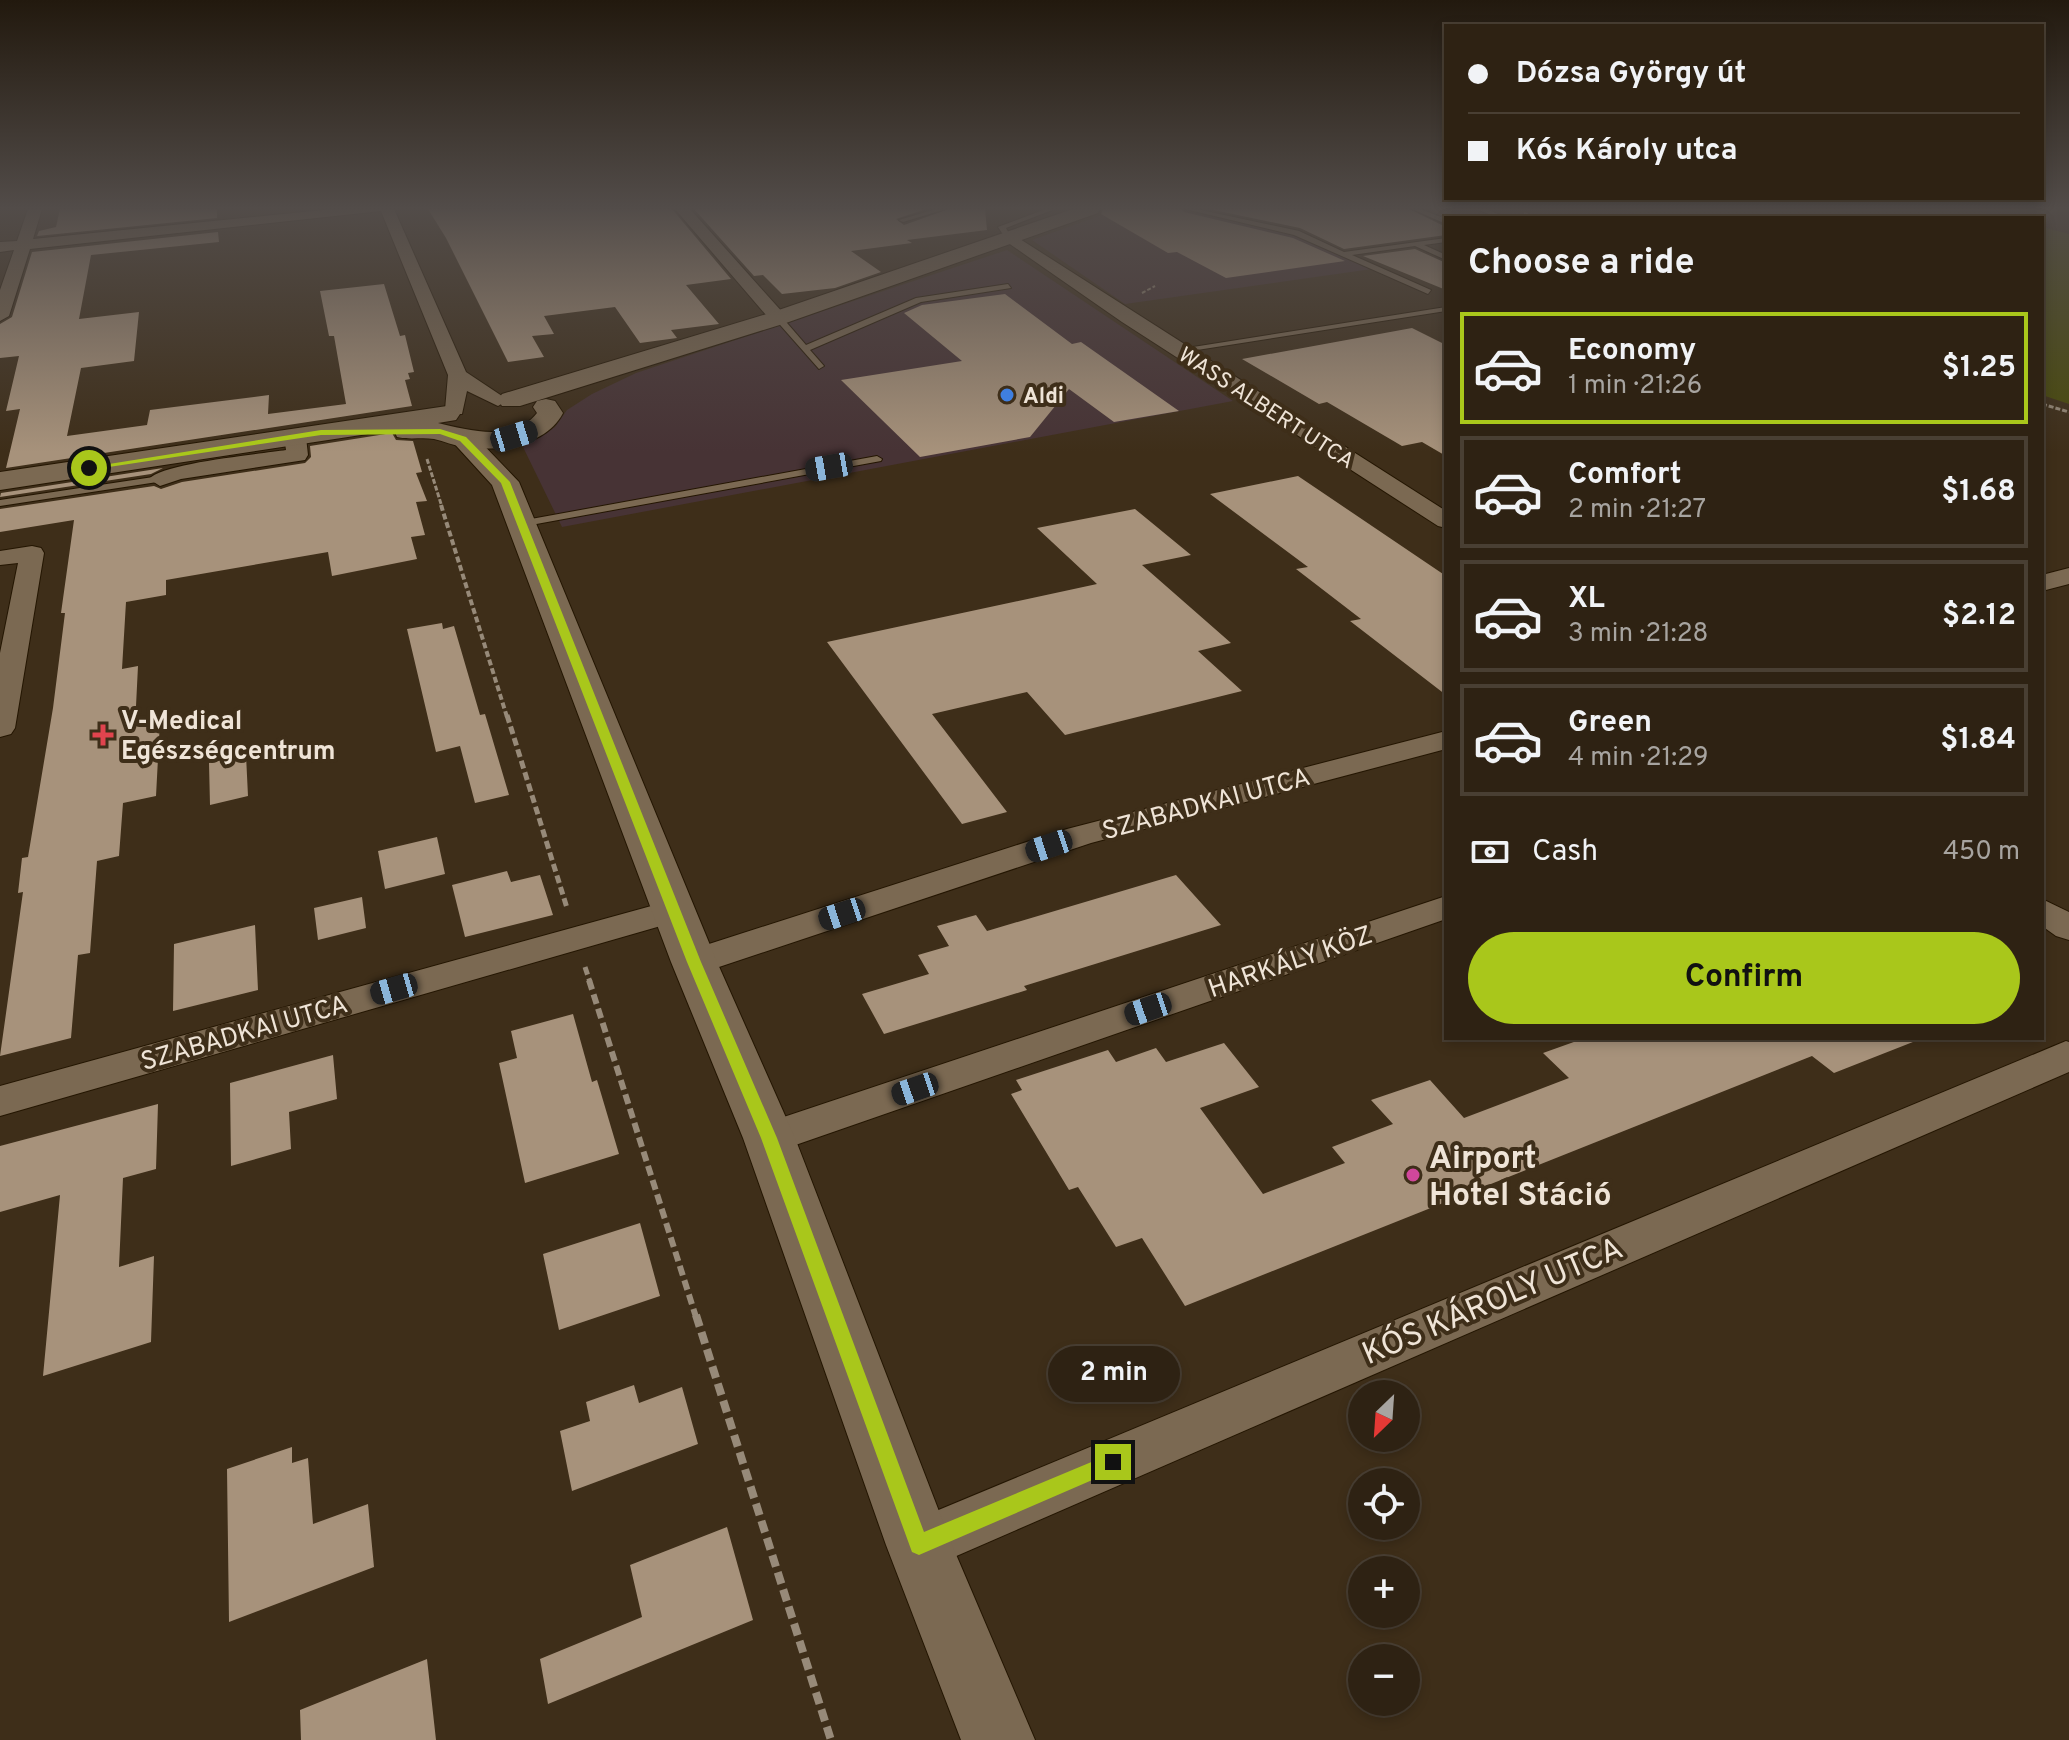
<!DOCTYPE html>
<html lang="en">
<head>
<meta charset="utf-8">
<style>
  body { margin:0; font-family:Overpass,sans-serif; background:#362a1c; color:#f1f3f6; height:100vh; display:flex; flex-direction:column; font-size:30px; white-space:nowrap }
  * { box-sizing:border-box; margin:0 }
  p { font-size:26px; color:#a7a4a0 }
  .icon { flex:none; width:44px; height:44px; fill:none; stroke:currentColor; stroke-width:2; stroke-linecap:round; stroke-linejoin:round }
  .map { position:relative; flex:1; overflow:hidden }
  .side { position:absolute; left:1444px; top:216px; width:600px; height:824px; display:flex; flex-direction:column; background:#2e2213; border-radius:0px; box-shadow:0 4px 12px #0003,0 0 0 2px #493f33 }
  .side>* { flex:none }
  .banner { position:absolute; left:1444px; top:24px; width:600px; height:176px; border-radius:0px; box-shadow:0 4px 12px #0003,0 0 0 2px #493f33; display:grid; align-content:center; height:176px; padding:0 24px; background:#2e2213 }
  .needle { width:52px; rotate:205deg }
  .fabs { position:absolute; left:1348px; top:1380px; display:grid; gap:16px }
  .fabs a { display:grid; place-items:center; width:72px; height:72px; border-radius:50%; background:#2e2213; box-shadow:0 4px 12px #0003,0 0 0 2px #493f33; font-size:40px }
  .end { position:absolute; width:36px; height:36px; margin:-18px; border:10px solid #a9c71b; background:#111; box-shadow:0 0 0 4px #111 }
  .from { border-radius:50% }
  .bubble { position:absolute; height:56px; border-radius:28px; background:#2e2213; box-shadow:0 4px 12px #0003,0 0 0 2px #493f33; font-size:26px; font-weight:700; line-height:56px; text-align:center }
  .car { position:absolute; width:24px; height:48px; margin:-24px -12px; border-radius:10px; box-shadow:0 0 6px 2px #0007; background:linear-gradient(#222 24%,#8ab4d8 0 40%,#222 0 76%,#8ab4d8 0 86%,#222 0) }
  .banner b { display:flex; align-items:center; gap:28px; height:76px; font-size:30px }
  .banner b+b { border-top:2px solid #493f33 }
  .banner i { width:20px; height:20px; background:#f1f3f6 }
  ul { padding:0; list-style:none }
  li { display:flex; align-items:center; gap:24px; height:112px; margin:0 16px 12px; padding:0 8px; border:4px solid #493f33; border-radius:0px }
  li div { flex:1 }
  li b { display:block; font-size:30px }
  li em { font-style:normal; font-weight:700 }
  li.selected { border-color:#a9c71b }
  li>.icon { width:72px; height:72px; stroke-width:1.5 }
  h2 { padding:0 24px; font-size:36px; line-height:96px }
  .pay { display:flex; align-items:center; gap:20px; height:88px; padding:0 24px; font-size:30px }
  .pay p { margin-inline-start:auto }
  .cta { display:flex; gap:16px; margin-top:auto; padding:16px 24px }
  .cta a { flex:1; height:92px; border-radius:48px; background:#a9c71b; color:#111; font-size:32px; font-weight:700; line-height:92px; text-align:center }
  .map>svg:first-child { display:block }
  .commercial { fill:#473335 }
  .green { fill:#494a0a }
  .building { fill:#a7927b }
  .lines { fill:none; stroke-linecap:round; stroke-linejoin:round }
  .service-casing { stroke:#241602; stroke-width:2 }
  .minor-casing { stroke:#241602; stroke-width:2 }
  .tertiary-casing { stroke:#241602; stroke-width:2 }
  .secondary-casing { stroke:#241602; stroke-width:2 }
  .path-far5 { stroke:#978a79; stroke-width:2; stroke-dasharray:4 2; stroke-linecap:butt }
  .path-far4 { stroke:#978a79; stroke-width:3; stroke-dasharray:5 2; stroke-linecap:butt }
  .path-far3 { stroke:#978a79; stroke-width:4; stroke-dasharray:6 3; stroke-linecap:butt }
  .path-far2 { stroke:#978a79; stroke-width:5; stroke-dasharray:8 4; stroke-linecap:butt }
  .path-far1 { stroke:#978a79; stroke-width:6; stroke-dasharray:10 5; stroke-linecap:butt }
  .path { stroke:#978a79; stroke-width:8; stroke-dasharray:12 6; stroke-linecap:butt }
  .service { fill:#7b6952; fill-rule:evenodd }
  .minor { fill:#7b6952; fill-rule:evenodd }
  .tertiary { fill:#7b6952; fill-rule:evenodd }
  .secondary { fill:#7b6952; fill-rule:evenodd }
  .route { fill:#a9c71b }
  .shop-dot { fill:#3f7fe0; stroke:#3e2e19; stroke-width:3 }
  .health-dot { fill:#e0444e; stroke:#3e2e19; stroke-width:3 }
  .hotel-dot { fill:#d1479c; stroke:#3e2e19; stroke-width:3 }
  .labels { text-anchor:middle; stroke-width:8; stroke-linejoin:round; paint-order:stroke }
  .far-poi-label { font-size:22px; font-weight:bold; fill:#efe4d7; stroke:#3e2e19; text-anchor:start }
  .far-street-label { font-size:22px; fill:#efe4d7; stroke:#3e2e19 }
  .poi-label { font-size:26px; font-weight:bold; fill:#efe4d7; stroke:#3e2e19; text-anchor:start }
  .street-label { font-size:26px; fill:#efe4d7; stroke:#3e2e19 }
  .near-poi-label { font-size:32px; font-weight:bold; fill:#efe4d7; stroke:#3e2e19; text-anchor:start }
  .near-street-label { font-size:32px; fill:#efe4d7; stroke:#3e2e19 }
</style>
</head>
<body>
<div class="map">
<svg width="2069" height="1740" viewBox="0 0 2069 1740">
  <rect width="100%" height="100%" fill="#3e2e19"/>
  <path class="commercial" d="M1119,209H1174L1294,233L1372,269L1125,304L1032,240Z
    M1007,250L1233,401L562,527L523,447L555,427L567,410L592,394L636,373Z"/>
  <path class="green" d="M1624,209H2069V212L1976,211L2002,218H1648Z
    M2042,227L2069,234V404L2042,395Z"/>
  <path class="building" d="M60,209H217V218L37,236L39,231L56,227Z
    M428,209H672L731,279L686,285L719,324L671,330L677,338L640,343L615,307L544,316L554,334L532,336L544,357L508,362L446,238Z
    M694,209H926L896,219L904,225L949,209H985L987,230L907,240L912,243L851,251L881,272L835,288L782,294L763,275L754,276Z
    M1103,209H1182L1184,212L1293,238L1345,261L1226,278L1177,252L1168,253L1101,214Z
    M1209,209H1409L1446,227V235L1344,249L1300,228Z
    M218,232L219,242L91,255L79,319L139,312L134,361L81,368L67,436L147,425L150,410L269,395L268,414L346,404L334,336H329L320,291L384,284L400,336L405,335L414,372L408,373L410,379L405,380L412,406L6,468L20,409L6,411L19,356L0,358V324L12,317L32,252Z
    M1415,249L1446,263V290L1363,256Z
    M1005,294L1072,344L1081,342L1179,411L1114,422L1069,389L1030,437L920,457L841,380L962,361L904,313L922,305Z
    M1412,328L1446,345V456L1422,442L1402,446L1327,402L1319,404L1242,359Z
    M392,433L396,440L413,441L422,472L416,473L427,501L416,502L425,535L411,537L417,559L332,576L328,552L166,580V595L126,602L122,669L138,666L135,726L160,721L156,796L123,803L119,856L97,861L90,953L78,955L71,1038L0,1056L23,892L18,893L22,858L28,857L53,708L65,613H61L74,520L0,532V509L154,486L161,489L182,482L305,463L311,457L310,446Z
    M163,468L151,474L0,497L1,493Z
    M1298,476L1446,576V695L1350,621L1361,619L1296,569L1308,567L1210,494Z
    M1135,509L1191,555L1142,565L1231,643L1198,651L1242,691L1065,735L1027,692L932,714L1007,812L962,824L827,642L1097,584L1037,528Z
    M442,623L443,629L454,626L480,715L485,714L509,795L475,803L460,746L436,752L407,629Z
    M246,755L248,796L210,805L209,763Z
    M437,837L445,874L385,889L378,851Z
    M507,871L511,882L540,875L553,915L465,937L452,885Z
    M1176,875L1221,925L1024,986L1027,990L884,1034L862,994L929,974L918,955L949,946L937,926L976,915L987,931Z
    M362,897L366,928L318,940L314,908Z
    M255,925L258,990L173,1011L174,944Z
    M573,1014L592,1082L597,1080L619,1154L525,1183L499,1063L517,1058L511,1031Z
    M1585,1038L1918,1040L1834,1073L1812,1056L1185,1306L1142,1238L1116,1247L1078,1187L1069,1190L1011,1094L1022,1090L1016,1080L1108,1050L1116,1062L1156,1048L1166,1062L1224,1043L1259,1087L1200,1108L1263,1194L1345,1163L1332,1147L1393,1124L1371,1100L1430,1080L1464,1118L1569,1078L1543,1053Z
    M333,1055L337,1099L289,1112L291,1149L231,1166L230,1083Z
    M158,1104L156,1169L123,1178L119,1267L154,1256L151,1342L43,1376L60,1195L0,1212V1146Z
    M640,1223L660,1296L559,1330L543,1254Z
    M634,1385L639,1403L682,1387L698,1444L572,1491L560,1431L590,1421L586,1402Z
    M292,1447V1463L308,1458L313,1524L368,1504L374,1567L229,1622L227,1469Z
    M727,1527L753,1620L548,1704L540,1659L642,1617L630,1565Z
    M427,1659L436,1740H301L300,1710Z"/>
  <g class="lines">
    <g class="service-casing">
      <path id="service" d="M936,209H946L903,222L899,220Z
        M1046,209H1055L1006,228L1012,239H1006L998,227Z
        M1185,209H1196L1299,231L1344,252L1446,238V242L1424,245L1446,255V260L1415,246L1352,255L1431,290L1428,294L1294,235Z
        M1412,209H1420L1446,219V224Z
        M1477,209H1486L1507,218H1498Z
        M1008,284L1011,288L921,302L810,350L824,366L819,369L774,318L781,316L806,345L916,298Z
        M1446,307V311L1178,353L1174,350Z
        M877,456L882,459L881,461L520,527L514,524L520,521Z
        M160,476L165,479L164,481L0,506V500Z"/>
    </g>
    <g class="minor-casing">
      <path id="minor" d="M28,209H42L33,239L333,209H394L466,372L508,400L498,406L467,391L462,414H448L445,410L448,375L381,211L30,249L9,316L0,321V290L14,250L0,252V242L17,241Z
        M675,209H690L784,314L787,318L784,322H772Z
        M1009,232L1446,511V528L1438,526L1122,322L1004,240L1001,237Z
        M295,431L306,437L308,455L305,460L181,479L160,486L149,479C162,463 260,454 286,450L284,437Z
        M32,546L41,548L44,553L15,728L11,734L0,737V653L18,563L0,565V551Z
        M2069,568V584L2042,591V575Z
        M1446,731V749L1091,843L707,971L694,974L681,971L676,962L681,953L1067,829Z
        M1446,896V919L784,1149L769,1154L754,1149L748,1138L754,1127Z
        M2042,899L2069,912V940L2056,936L2042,926Z
        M673,900L685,903L691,911L685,919L0,1116V1086Z
        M2066,1041L2069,1042V1072L938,1564L919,1571L900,1564L892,1545L900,1526Z"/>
    </g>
    <g class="tertiary-casing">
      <path id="tertiary" d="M463,431L472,433L519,482L717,962L795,1138L952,1545L1035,1740H961L886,1545L743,1138L671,962L492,485L450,439L454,433Z"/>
    </g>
    <g class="secondary-casing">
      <path id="secondary" d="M1073,209H1100L1098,213L786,323L520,406H502L498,400L502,394L770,313Z
        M546,399L555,401L563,413C546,446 499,452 464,447C454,446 444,441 434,439C422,437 410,440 397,437L394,430L0,490V472L447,406L456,408L460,414L456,420L438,423C468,430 514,443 537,413L533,407L537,401Z"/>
    </g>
    <path class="path-far5" d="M1524,213L1538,218
      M1142,293L1155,286"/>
    <path class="path-far4" d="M2042,404L2069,412
      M427,459L442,507"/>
    <path class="path-far3" d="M441,505L507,717"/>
    <path class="path-far2" d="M507,715L567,908
      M585,967L590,982"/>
    <path class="path-far1" d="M589,980L696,1317"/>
    <path class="path" d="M696,1315L831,1740"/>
    <use href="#service" class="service"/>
    <use href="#minor" class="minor"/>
    <use href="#tertiary" class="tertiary"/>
    <use href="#secondary" class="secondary"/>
  </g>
  <linearGradient id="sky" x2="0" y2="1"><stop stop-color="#22190e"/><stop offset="0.46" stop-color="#524c49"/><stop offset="1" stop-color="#524c49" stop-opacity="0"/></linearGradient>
  <rect width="2069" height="452" fill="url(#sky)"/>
  <path class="route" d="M440,429L466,437L510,482L701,962L777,1138L924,1532L1113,1453L1120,1455L1122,1462L1120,1468L919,1555L912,1552L761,1138L687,962L501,483L460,441L440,434L321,435L89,470L84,468L321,430Z"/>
  <circle class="shop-dot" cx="1007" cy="395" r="8"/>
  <path class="health-dot" d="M99 723h8v8h8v8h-8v8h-8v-8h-8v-8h8z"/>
  <circle class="hotel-dot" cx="1413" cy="1175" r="8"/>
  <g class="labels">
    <g class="far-poi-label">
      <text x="1023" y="403">Aldi</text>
    </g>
    <g class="far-street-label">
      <text transform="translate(1267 407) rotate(33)" y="8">WASS ALBERT UTCA</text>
    </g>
    <g class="poi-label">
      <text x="121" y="729">V-Medical<tspan x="121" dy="30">Egészségcentrum</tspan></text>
    </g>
    <g class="street-label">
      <text transform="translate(1206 803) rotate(-15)" y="9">SZABADKAI UTCA</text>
      <text transform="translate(1290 961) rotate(-19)" y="9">HARKÁLY KÖZ</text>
      <text transform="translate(244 1032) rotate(-16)" y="9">SZABADKAI UTCA</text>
    </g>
    <g class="near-poi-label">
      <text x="1429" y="1168">Airport<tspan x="1429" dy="37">Hotel Stáció</tspan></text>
    </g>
    <g class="near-street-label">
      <text transform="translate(1492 1300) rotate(-23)" y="11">KÓS KÁROLY UTCA</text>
    </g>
  </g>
</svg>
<div class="fabs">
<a><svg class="needle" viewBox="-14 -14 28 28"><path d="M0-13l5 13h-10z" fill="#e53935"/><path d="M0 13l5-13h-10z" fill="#a7a4a0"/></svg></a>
<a><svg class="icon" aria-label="locate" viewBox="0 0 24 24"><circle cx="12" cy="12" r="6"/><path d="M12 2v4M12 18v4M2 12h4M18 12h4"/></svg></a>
<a>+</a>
<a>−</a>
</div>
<i class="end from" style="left:89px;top:468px"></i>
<i class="end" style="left:1113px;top:1462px"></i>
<div class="bubble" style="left:1048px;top:1346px;width:132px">2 min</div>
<i class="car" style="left:514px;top:436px;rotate:73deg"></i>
<i class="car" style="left:829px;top:467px;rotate:260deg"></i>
<i class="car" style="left:1049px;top:846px;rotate:252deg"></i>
<i class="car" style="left:842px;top:914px;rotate:252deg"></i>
<i class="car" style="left:394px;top:989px;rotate:254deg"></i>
<i class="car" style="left:1148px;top:1009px;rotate:251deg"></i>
<i class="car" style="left:915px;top:1089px;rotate:251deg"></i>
<div class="banner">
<b><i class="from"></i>Dózsa György út</b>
<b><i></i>Kós Károly utca</b>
</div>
<section class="side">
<h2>Choose a ride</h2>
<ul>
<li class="selected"><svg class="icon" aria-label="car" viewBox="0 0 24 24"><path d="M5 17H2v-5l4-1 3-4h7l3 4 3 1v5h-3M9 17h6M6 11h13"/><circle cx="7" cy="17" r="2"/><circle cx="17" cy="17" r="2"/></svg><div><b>Economy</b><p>1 min · 21:26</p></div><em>$1.25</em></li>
<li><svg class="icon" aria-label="car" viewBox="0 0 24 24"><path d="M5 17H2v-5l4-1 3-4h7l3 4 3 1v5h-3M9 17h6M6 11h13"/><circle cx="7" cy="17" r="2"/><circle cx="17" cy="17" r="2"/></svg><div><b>Comfort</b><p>2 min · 21:27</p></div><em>$1.68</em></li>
<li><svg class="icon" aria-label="car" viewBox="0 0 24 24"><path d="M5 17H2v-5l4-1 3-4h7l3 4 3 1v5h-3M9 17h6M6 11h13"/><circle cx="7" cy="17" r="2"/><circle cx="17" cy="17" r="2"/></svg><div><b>XL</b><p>3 min · 21:28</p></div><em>$2.12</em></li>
<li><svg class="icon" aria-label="car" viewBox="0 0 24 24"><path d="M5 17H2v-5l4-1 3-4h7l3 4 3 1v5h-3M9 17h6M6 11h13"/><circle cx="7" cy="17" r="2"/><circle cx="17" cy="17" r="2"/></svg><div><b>Green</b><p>4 min · 21:29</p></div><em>$1.84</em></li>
</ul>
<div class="pay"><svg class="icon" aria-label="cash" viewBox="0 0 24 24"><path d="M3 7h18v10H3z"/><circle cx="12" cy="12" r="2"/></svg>Cash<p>450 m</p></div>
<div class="cta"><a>Confirm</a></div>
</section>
</div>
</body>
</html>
